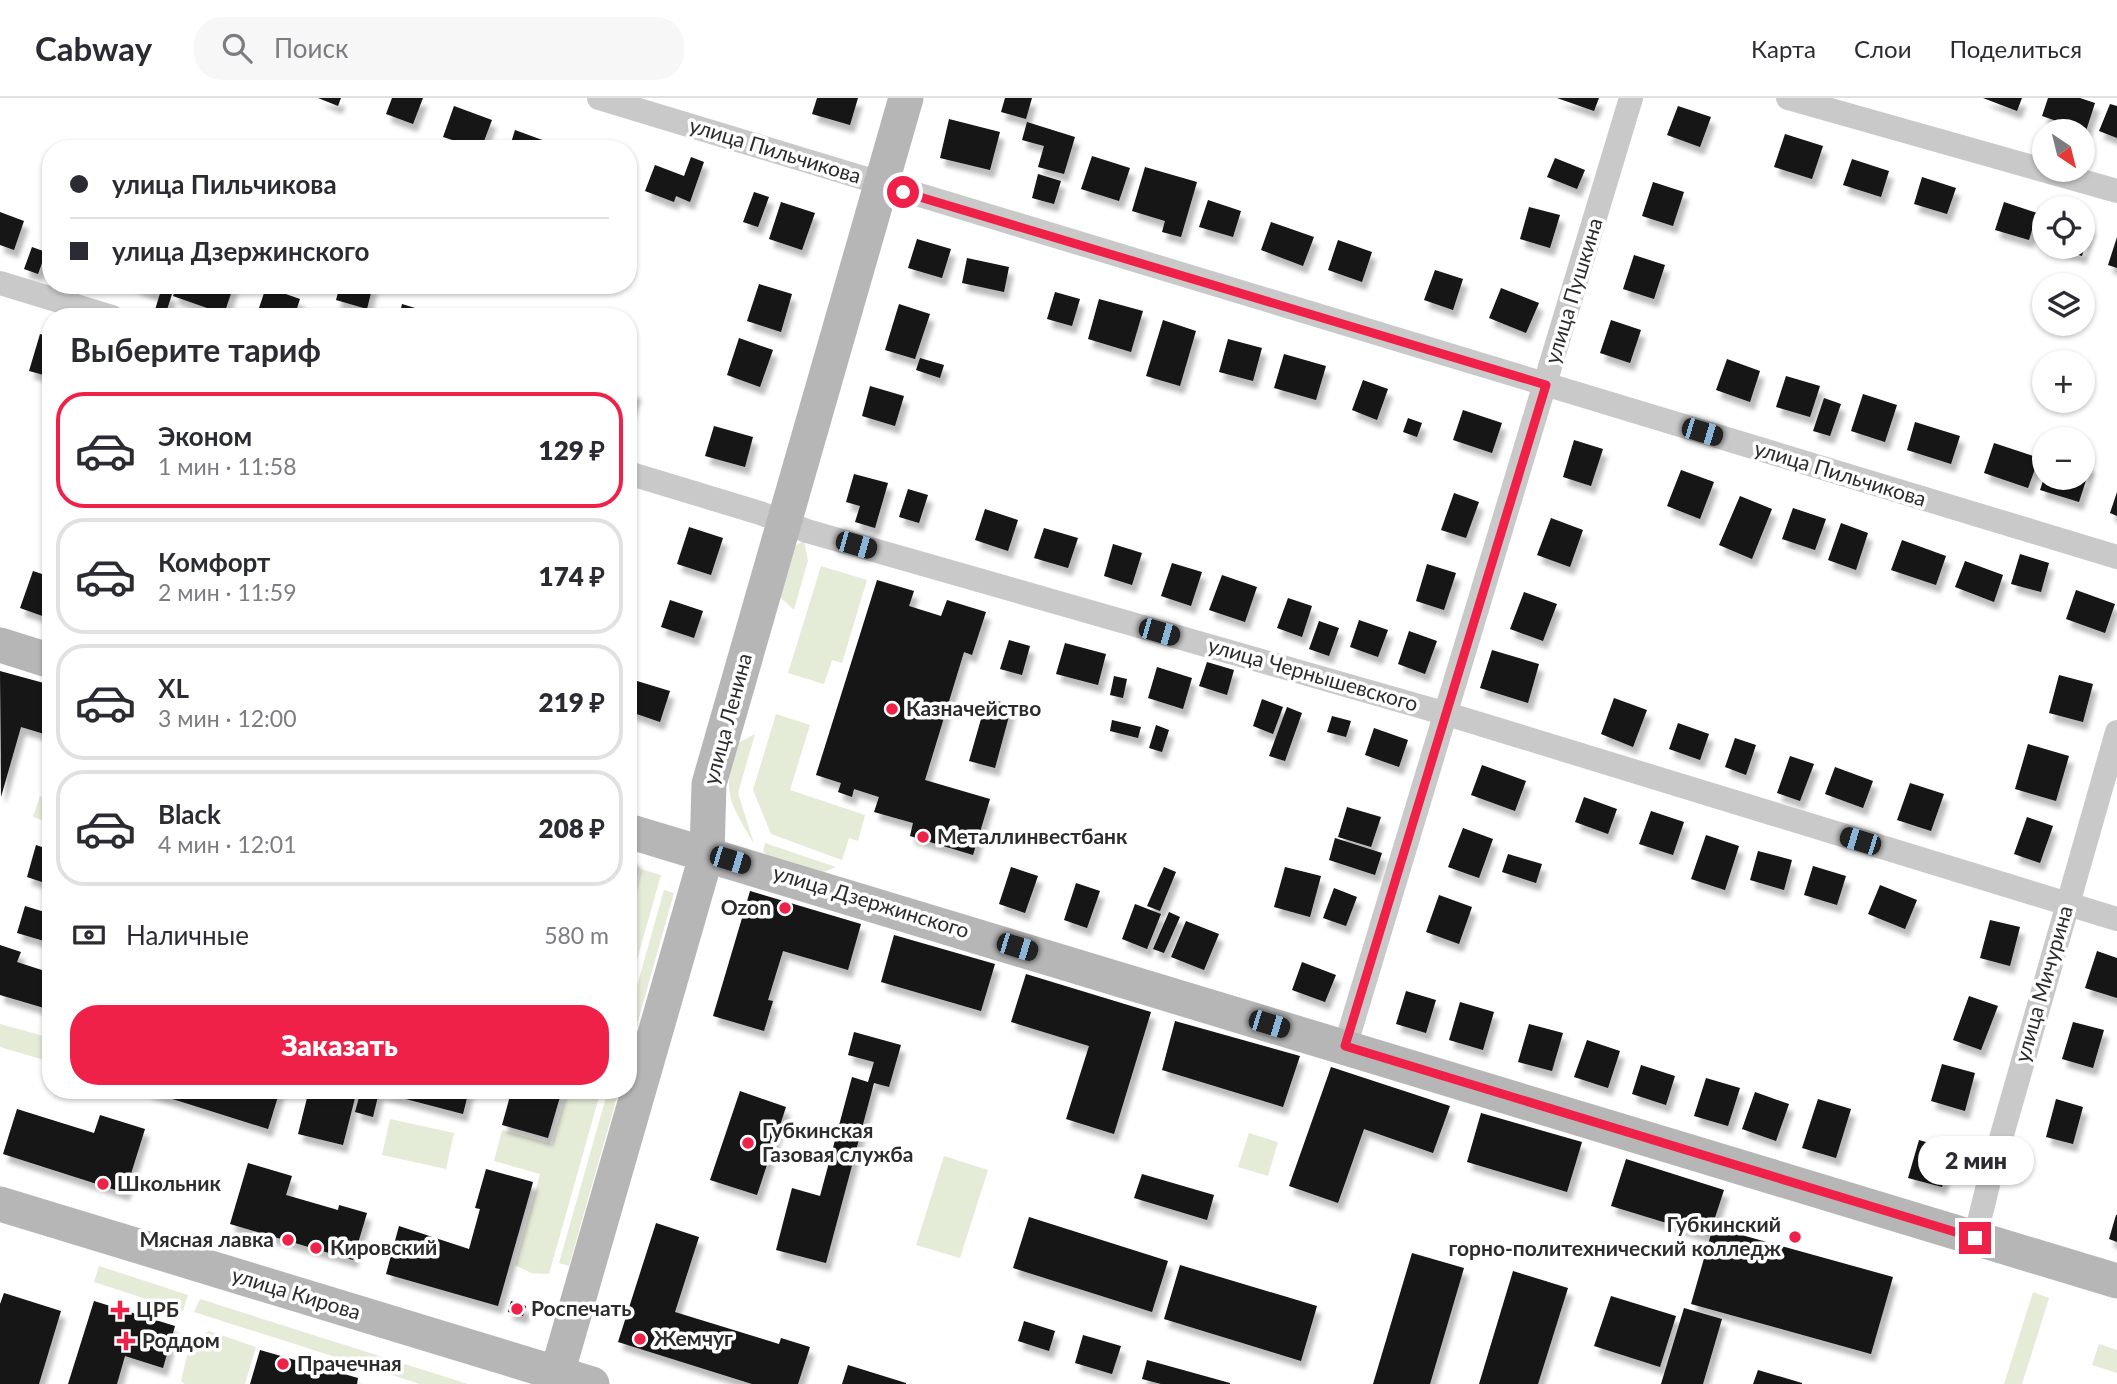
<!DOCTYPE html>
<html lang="ru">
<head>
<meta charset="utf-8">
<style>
  body { margin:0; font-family:Lato,sans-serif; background:#f7f7f7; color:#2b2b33; height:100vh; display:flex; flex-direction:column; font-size:26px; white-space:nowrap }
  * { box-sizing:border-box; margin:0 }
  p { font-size:23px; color:#7c7c81 }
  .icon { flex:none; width:38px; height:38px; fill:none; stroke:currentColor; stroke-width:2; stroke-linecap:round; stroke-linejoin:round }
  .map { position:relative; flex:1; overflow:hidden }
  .panel { position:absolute; left:42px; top:210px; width:595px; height:791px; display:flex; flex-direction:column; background:#fff; border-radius:28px; box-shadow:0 2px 5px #0004 }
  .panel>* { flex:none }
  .guide { position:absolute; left:42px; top:42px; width:595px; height:154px; border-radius:28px; box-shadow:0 2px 5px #0004; display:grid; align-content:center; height:154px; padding:0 28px; background:#fff }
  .needle { width:46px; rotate:145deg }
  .fabs { position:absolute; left:2032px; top:21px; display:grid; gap:14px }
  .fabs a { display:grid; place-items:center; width:63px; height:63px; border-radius:50%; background:#fff; box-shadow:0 2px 5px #0004; font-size:35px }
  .end { position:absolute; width:32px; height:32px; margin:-16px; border:9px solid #ef2148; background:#fff; box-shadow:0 0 0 4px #fff }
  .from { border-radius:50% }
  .bubble { position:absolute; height:49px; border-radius:24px; background:#fff; box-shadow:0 2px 5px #0004; font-size:23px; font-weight:800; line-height:49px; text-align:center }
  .car { position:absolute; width:21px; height:42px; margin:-21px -10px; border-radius:9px; box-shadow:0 0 5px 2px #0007; background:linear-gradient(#222 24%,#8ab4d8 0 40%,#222 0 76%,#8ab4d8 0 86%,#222 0) }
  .guide b { display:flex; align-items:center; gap:24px; height:66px; font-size:26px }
  .guide b+b { border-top:2px solid #e1e1e2 }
  .guide i { width:18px; height:18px; background:#2b2b33 }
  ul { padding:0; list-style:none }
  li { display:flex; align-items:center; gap:21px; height:116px; margin:0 14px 10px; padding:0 14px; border:4px solid #e1e1e2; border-radius:28px }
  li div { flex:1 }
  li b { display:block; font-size:26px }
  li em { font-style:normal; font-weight:800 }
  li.current { border-color:#ef2148 }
  li>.icon { width:63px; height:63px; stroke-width:1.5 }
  h2 { padding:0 28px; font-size:32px; line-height:84px }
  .pay { display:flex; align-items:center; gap:18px; height:77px; padding:0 28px; font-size:26px }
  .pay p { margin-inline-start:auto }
  .cta { display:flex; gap:14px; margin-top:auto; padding:14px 28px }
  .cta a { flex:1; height:80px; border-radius:28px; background:#ef2148; color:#fff; font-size:28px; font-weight:800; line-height:80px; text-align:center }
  header { display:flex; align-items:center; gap:42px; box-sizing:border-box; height:98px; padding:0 35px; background:#fff; border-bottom:2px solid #e1e1e2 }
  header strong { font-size:33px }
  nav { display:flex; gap:38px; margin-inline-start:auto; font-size:24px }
  .search { width:490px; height:63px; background:#f7f7f7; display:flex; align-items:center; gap:18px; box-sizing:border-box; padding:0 24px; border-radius:28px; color:#7c7c81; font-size:26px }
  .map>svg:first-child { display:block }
  .green { fill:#e4ebd7 }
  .building { fill:#131313; filter:url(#shadow) }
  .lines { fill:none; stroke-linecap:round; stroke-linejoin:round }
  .street { stroke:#c9c9c9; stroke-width:24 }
  .secondary { stroke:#b6b6b6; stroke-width:35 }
  .route { stroke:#ef2148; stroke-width:9 }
  .poi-dot { fill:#ef2148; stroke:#fff; stroke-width:2.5 }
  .labels { text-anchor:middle; stroke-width:7; stroke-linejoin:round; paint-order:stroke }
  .street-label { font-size:21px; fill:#2c2c2c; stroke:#fff }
  .poi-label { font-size:21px; font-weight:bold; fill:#2c2c2c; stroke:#fff; text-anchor:start }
</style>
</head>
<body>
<header>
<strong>Cabway</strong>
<div class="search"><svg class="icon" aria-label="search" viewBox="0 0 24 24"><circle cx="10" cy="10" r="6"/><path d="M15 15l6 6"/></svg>Поиск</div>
<nav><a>Карта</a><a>Слои</a><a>Поделиться</a></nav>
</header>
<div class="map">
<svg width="2117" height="1286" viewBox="0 0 2117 1286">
  <defs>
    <filter id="shadow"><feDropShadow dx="4.5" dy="8" stdDeviation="2" flood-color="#0004"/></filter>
  </defs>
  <rect width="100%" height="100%" fill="#fff"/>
  <path class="green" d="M804,443L808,462L794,512L780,499L790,450Z
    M821,468L867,482L842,565L832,562L824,586L788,575Z
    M776,616L810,627L790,692L865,717L858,743L849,740L842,762L771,736L753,692Z
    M755,636L738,695L754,746C729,702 722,697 736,646Z
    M40,698L51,702V725L33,719Z
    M765,745L836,769L824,774L769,759L763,754Z
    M641,771L661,777L628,894V818Z
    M664,792L674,795L628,959V920Z
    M0,926L51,940V964L0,949Z
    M567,992H601L549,1176L531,1175L515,1167L540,1076L494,1063L502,1032L552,1046Z
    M608,992H619L569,1168L559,1165Z
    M390,1021L454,1035L446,1071L382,1057Z
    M1249,1035L1278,1044L1268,1078L1238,1069Z
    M944,1058L988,1072L960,1160L916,1147Z
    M99,1168L188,1197L183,1213L94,1184Z
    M2033,1194L2049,1200L2022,1286H2004Z
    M200,1201L468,1286H420L194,1214Z
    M209,1233L256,1249L245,1286H185L181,1283L190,1246Z
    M2099,1246L2117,1252V1275L2092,1267Z"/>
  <path class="building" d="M318,0H341L338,8Z
    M392,0H423L413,26L386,16Z
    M817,0H858L850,27L812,16Z
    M1005,0H1032L1026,21L1001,14Z
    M1557,0H1599L1594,13Z
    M1983,0H2022L2017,13Z
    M2048,0H2080L2095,5L2086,33L2042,18Z
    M2110,6L2117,8V40L2099,33Z
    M454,8L492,22L481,51L443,39Z
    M1678,8L1711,19L1700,49L1667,37Z
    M949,21L1000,34L990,72L940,60Z
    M1027,24L1075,39L1064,76L1038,69L1044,48L1022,42Z
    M515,32L556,47L555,51H509Z
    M1785,36L1823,48L1812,81L1774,69Z
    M1092,58L1130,70L1119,103L1081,91Z
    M691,59L704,64L690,104L676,98L674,104L645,93L655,67L684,78Z
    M1555,60L1585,72L1577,91L1547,79Z
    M1852,61L1889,73L1881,99L1843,87Z
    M1145,69L1197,84L1181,139L1162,134L1165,123L1132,113Z
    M1038,76L1061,83L1054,106L1032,100Z
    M1922,79L1956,90L1947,116L1914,106Z
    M1653,84L1684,94L1673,128L1642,118Z
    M754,94L769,99L758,129L743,124Z
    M1208,102L1241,113L1233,139L1199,129Z
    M781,104L815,115L802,152L769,141Z
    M2004,104L2037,115L2029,142L1995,132Z
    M1529,109L1560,117L1550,150L1520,141Z
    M0,114L24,123L14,152L0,147Z
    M1271,124L1314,139L1303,168L1261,152Z
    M2082,125L2091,127L2082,158L2058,151L2082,149Z
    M2117,139V170L2108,167Z
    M917,141L951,151L942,180L908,170Z
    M1338,142L1372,154L1362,184L1328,172Z
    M32,149L46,154L38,176L24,171Z
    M1634,157L1665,167L1654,201L1623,191Z
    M967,160L1009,169L1004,194L962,185Z
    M1435,172L1463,181L1453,212L1424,202Z
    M759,186L792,196L781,234L747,223Z
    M131,187H158L156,196Z
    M177,187H234L224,216L173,198Z
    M340,187H373L367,211L336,202Z
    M266,189L300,201L294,219H256Z
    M1501,190L1539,205L1526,235L1489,220Z
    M161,192L172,196L166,215L155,212Z
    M1055,194L1080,201L1072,228L1047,221Z
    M1099,201L1143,213L1131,254L1088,241Z
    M402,206L438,217V219H399Z
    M899,206L930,216L915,261L885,252Z
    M238,210L249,213L247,219H236Z
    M1163,222L1196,233L1180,288L1146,278Z
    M1611,222L1641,232L1630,265L1600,255Z
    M40,236L51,239V279L29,273Z
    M739,240L773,252L760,289L727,277Z
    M1228,241L1262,250L1253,283L1219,274Z
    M1284,256L1326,268L1316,302L1274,290Z
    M920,260L944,267L940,280L916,272Z
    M1727,261L1760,273L1750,304L1716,292Z
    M1786,278L1820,288L1810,319L1776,309Z
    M1363,282L1388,291L1377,322L1352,312Z
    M870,288L904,298L895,328L862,318Z
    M628,291L637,293L629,317H628Z
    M1863,296L1897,307L1885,344L1851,333Z
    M1824,300L1841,306L1830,338L1813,333Z
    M1463,312L1502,325L1492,355L1453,342Z
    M1408,320L1422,325L1417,339L1403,334Z
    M1915,324L1960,338L1951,366L1907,352Z
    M714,328L753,339L745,369L705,358Z
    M1574,342L1603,351L1591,388L1563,379Z
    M1994,345L2039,360L2028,390L1984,375Z
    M2082,364L2091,367L2079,404L2040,392L2044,380H2082Z
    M1681,372L1714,384L1700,421L1667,408Z
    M854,376L888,385L875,430L855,424L860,408L846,404Z
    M908,391L928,397L919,425L899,419Z
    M2117,394V418L2110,415Z
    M1454,395L1479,404L1466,440L1441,432Z
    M1740,398L1772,411L1752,461L1719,447Z
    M1793,410L1826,421L1815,452L1782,441Z
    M985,411L1018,422L1008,453L975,442Z
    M1551,420L1583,432L1570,469L1537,457Z
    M1841,425L1868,435L1856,472L1828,462Z
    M689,429L723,440L711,477L677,466Z
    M1044,430L1078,440L1068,470L1034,460Z
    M1902,442L1946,458L1936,487L1891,472Z
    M1113,446L1142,455L1132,487L1104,478Z
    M2020,456L2049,465L2041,494L2011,486Z
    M1965,463L2003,477L1994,504L1955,489Z
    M1172,465L1202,474L1191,508L1161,498Z
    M1427,466L1456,475L1444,512L1416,503Z
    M33,473L51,479V521L20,510Z
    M1222,477L1257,489L1245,524L1209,512Z
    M877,482L914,493L909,508L941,518L947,502L986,514L972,557L964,554L925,682L990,701L973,757L910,738L913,725L874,714L879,699L854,691L852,699L838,694L841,685L816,677Z
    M2076,492L2115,506L2105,535L2066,521Z
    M1524,494L1557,506L1543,543L1510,531Z
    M1288,500L1312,508L1302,539L1277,530Z
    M670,502L703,513L694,540L661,529Z
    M1359,522L1388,532L1378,559L1350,549Z
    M1319,523L1339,530L1329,558L1309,551Z
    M1409,533L1437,543L1425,576L1398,566Z
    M1009,542L1030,548L1022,577L1000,571Z
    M1065,545L1106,556L1098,587L1056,576Z
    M1492,552L1539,566L1528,605L1480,590Z
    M1207,564L1234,572L1227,597L1199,588Z
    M1157,569L1192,580L1183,611L1148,600Z
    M0,573L51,587V638L21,629L1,699Z
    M2059,577L2093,586L2083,624L2049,615Z
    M1114,578L1127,581L1123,600L1110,597Z
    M637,583L670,593L660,624L628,613Z
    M987,600L1012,607L995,670L969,663Z
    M1614,600L1647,612L1633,649L1601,636Z
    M1262,601L1283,609L1273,636L1253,628Z
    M1287,609L1302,615L1285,663L1269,658Z
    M1332,618L1351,623L1346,639L1327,634Z
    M1112,622L1141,629L1138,640L1110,633Z
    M1678,625L1709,636L1700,662L1669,651Z
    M1156,627L1169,632L1162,654L1149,650Z
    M1374,630L1408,642L1399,669L1365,657Z
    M1735,640L1756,647L1746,677L1725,669Z
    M2028,646L2069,658L2056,703L2015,691Z
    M1790,658L1814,666L1800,703L1777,695Z
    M1482,667L1526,683L1515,713L1471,697Z
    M1835,669L1873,683L1863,710L1825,696Z
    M1910,685L1944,696L1931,733L1897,722Z
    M1584,699L1617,711L1608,736L1575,724Z
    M1347,709L1381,719L1371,749L1338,739Z
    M1651,713L1684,724L1673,757L1639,746Z
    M2027,719L2053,728L2040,765L2014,756Z
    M1463,730L1493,741L1479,780L1448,769Z
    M1706,737L1739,748L1725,792L1691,781Z
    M1335,740L1382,755L1375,777L1329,762Z
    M36,747L51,752V787L27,779Z
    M1758,753L1792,762L1784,792L1750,782Z
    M1508,756L1542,766L1536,785L1502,774Z
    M628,759L637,761L629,789H628Z
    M1813,768L1846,778L1837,807L1804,797Z
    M1011,769L1038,778L1025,815L999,806Z
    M1164,769L1176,774L1160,813L1147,808Z
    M1285,769L1321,778L1310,819L1274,809Z
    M1076,785L1100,793L1087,830L1064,822Z
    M1880,787L1917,802L1905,831L1868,816Z
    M1334,790L1357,799L1346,828L1323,820Z
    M750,793L861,826L848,872L783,853L768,902L773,903L764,933L713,918Z
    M1439,797L1472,809L1459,846L1426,834Z
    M1135,806L1161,816L1147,851L1122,841Z
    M25,808L51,816V845L17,835Z
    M1169,814L1180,819L1164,855L1153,851Z
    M1990,822L2020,829L2010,868L1980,860Z
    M1186,823L1219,836L1204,872L1171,859Z
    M894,837L995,866L981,913L881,884Z
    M0,847L21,854L17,864L51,875V912L0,897Z
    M2097,853L2117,860V900L2085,890Z
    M1302,864L1336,877L1325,904L1292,892Z
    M1026,876L1151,914L1114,1036L1066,1021L1089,948L1011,924Z
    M1406,893L1436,902L1426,935L1396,926Z
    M1969,898L1998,908L1981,952L1953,942Z
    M1460,904L1494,914L1483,952L1449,942Z
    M1175,923L1300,958L1283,1009L1162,972Z
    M2073,924L2104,932L2093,970L2062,961Z
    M1529,926L1563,935L1552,973L1518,964Z
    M854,934L901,947L889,989L874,985L826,1165L776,1152L792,1090L820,1098L852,979L868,984L874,964L848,957Z
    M1587,942L1620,953L1608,990L1574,979Z
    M1942,966L1975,975L1965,1013L1931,1003Z
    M1641,967L1675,978L1666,1007L1632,996Z
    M1331,969L1450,1008L1433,1055L1364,1031L1338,1105L1289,1088Z
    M1706,980L1740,990L1728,1028L1694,1018Z
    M144,992H280L268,1031Z
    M309,992H357L343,1047L298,1036Z
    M361,992H469L463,1016L379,994L373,1019L355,1014Z
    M517,992H562L548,1040L502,1027L510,998L515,999Z
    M740,993L786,1009L757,1097L710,1082Z
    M1755,994L1789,1006L1776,1043L1742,1031Z
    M1818,1001L1851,1011L1836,1060L1802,1050Z
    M2056,1001L2083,1009L2073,1046L2046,1039Z
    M17,1011L94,1035L100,1017L145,1031L125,1095L3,1056Z
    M1481,1015L1582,1044L1567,1094L1467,1064Z
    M1919,1042L1953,1052L1942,1089L1908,1080Z
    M1626,1061L1724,1092L1709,1138L1611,1108Z
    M248,1065L292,1078L286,1097L338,1112L339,1107L367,1115L353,1162L230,1126Z
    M486,1071L533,1084L498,1208L386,1176L399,1128L469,1151L480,1111L475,1110Z
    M1142,1076L1214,1097L1207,1122L1134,1100Z
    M2116,1117H2117V1144L2109,1141Z
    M1029,1119L1168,1163L1152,1214L1013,1170Z
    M656,1125L699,1139L675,1214L779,1246L781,1240L810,1249L798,1286H752L618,1244Z
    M1713,1129L1893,1179L1871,1256L1691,1206Z
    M1412,1155L1464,1170L1430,1286H1373Z
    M1180,1167L1317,1208L1301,1263L1164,1221Z
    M1513,1173L1568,1190L1538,1286H1479Z
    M4,1195L61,1213L39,1286H0V1206Z
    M1611,1198L1676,1218L1660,1269L1594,1248Z
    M94,1203L175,1228L163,1270L125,1258L117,1286H68Z
    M511,1203L526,1208L523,1218L508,1214Z
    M1684,1210L1722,1221L1703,1286H1661Z
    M1024,1223L1055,1233L1049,1253L1018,1243Z
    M1083,1237L1121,1248L1112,1276L1075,1265Z
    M260,1252L358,1280L357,1286H250Z
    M1147,1262L1230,1285V1286H1161L1142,1281Z
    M848,1267L906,1285V1286H842Z
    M1758,1272L1802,1285V1286H1753Z"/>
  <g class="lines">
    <path class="street" d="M599,0L2117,459
      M1788,0L2117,93
      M0,185L112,219
      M628,375L760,415L807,433L1447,616L2117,821
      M1345,949L1631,0
      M1975,1140L1990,1079L2117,634"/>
    <path class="secondary" d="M0,547L51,563
      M628,733L2117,1183
      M0,1106L592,1286
      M554,1286L707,755L709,686L906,0"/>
  </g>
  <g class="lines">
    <path class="route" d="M903,94L1546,287L1345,948L1975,1140"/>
  </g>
  <g class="poi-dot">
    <circle cx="892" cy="611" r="7"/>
    <circle cx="923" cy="739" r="7"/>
    <circle cx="785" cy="810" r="7"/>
    <circle cx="748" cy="1045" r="7"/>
    <circle cx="103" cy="1086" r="7"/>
    <circle cx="1795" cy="1139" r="7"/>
    <circle cx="288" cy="1142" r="7"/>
    <circle cx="316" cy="1150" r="7"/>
    <circle cx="517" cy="1211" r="7"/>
    <path d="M116.5 1201.5h7v7h7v7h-7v7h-7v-7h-7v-7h7z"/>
    <circle cx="640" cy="1241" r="7"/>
    <path d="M122.5 1232.5h7v7h7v7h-7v7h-7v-7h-7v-7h7z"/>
    <circle cx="283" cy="1266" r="7"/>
  </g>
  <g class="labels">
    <g class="street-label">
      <text transform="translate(775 53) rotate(17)" y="7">улица Пильчикова</text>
      <text transform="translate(1574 193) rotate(-73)" y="7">улица Пушкина</text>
      <text transform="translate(1840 376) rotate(17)" y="7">улица Пильчикова</text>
      <text transform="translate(1313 577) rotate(16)" y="7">улица Чернышевского</text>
      <text transform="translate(728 621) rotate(-75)" y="7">улица Ленина</text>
      <text transform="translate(871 804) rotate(17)" y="7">улица Дзержинского</text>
      <text transform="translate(2044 886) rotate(-74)" y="7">улица Мичурина</text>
      <text transform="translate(296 1196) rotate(17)" y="7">улица Кирова</text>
    </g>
    <g class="poi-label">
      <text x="906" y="618">Казначейство</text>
      <text x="937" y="746">Металлинвестбанк</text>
      <text x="771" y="817" text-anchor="end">Ozon</text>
      <text x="762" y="1040">Губкинская<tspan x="762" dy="24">Газовая служба</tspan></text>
      <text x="117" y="1093">Школьник</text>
      <text x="1781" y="1134" text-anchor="end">Губкинский<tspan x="1781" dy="24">горно-политехнический колледж</tspan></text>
      <text x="274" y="1149" text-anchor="end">Мясная лавка</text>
      <text x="330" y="1157">Кировский</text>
      <text x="531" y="1218">Роспечать</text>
      <text x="136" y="1219">ЦРБ</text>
      <text x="654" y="1248">Жемчуг</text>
      <text x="142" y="1250">Роддом</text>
      <text x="297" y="1273">Прачечная</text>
    </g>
  </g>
</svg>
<div class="fabs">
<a><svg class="needle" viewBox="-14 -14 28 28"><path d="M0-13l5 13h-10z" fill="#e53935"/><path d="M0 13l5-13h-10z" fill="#7c7c81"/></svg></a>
<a><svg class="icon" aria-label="locate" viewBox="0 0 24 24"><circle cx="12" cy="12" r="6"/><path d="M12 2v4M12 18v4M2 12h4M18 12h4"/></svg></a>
<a><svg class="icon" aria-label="layers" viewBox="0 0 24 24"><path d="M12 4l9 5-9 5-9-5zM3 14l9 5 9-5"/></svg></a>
<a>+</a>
<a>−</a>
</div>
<i class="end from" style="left:903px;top:94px"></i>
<i class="end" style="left:1975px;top:1140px"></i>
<div class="bubble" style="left:1918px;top:1038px;width:116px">2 мин</div>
<i class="car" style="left:1702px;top:334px;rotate:107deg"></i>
<i class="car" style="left:856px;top:447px;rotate:106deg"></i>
<i class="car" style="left:1159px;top:534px;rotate:106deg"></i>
<i class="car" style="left:1860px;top:743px;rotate:287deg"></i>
<i class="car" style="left:730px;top:762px;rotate:107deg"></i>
<i class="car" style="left:1017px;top:849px;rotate:107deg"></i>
<i class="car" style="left:1269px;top:926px;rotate:107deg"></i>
<div class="guide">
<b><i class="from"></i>улица Пильчикова</b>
<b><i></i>улица Дзержинского</b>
</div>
<section class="panel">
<h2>Выберите тариф</h2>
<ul>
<li class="current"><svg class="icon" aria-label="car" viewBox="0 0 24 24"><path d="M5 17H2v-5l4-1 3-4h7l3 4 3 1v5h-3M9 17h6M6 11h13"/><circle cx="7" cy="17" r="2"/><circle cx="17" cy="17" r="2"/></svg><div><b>Эконом</b><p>1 мин · 11:58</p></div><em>129 ₽</em></li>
<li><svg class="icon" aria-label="car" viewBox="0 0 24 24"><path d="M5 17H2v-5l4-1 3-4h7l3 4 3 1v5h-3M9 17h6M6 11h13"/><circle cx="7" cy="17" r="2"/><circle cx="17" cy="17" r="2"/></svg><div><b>Комфорт</b><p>2 мин · 11:59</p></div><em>174 ₽</em></li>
<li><svg class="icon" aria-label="car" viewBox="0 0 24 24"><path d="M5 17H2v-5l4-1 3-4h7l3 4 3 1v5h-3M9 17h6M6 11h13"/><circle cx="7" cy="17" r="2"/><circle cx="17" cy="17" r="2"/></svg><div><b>XL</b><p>3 мин · 12:00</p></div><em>219 ₽</em></li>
<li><svg class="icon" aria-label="car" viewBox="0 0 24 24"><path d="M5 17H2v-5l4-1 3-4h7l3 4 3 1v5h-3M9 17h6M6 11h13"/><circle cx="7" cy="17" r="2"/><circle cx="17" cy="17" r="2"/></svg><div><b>Black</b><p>4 мин · 12:01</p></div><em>208 ₽</em></li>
</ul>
<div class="pay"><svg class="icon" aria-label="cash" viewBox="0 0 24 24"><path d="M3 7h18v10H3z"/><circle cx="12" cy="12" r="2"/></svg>Наличные<p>580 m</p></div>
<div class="cta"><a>Заказать</a></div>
</section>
</div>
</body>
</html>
